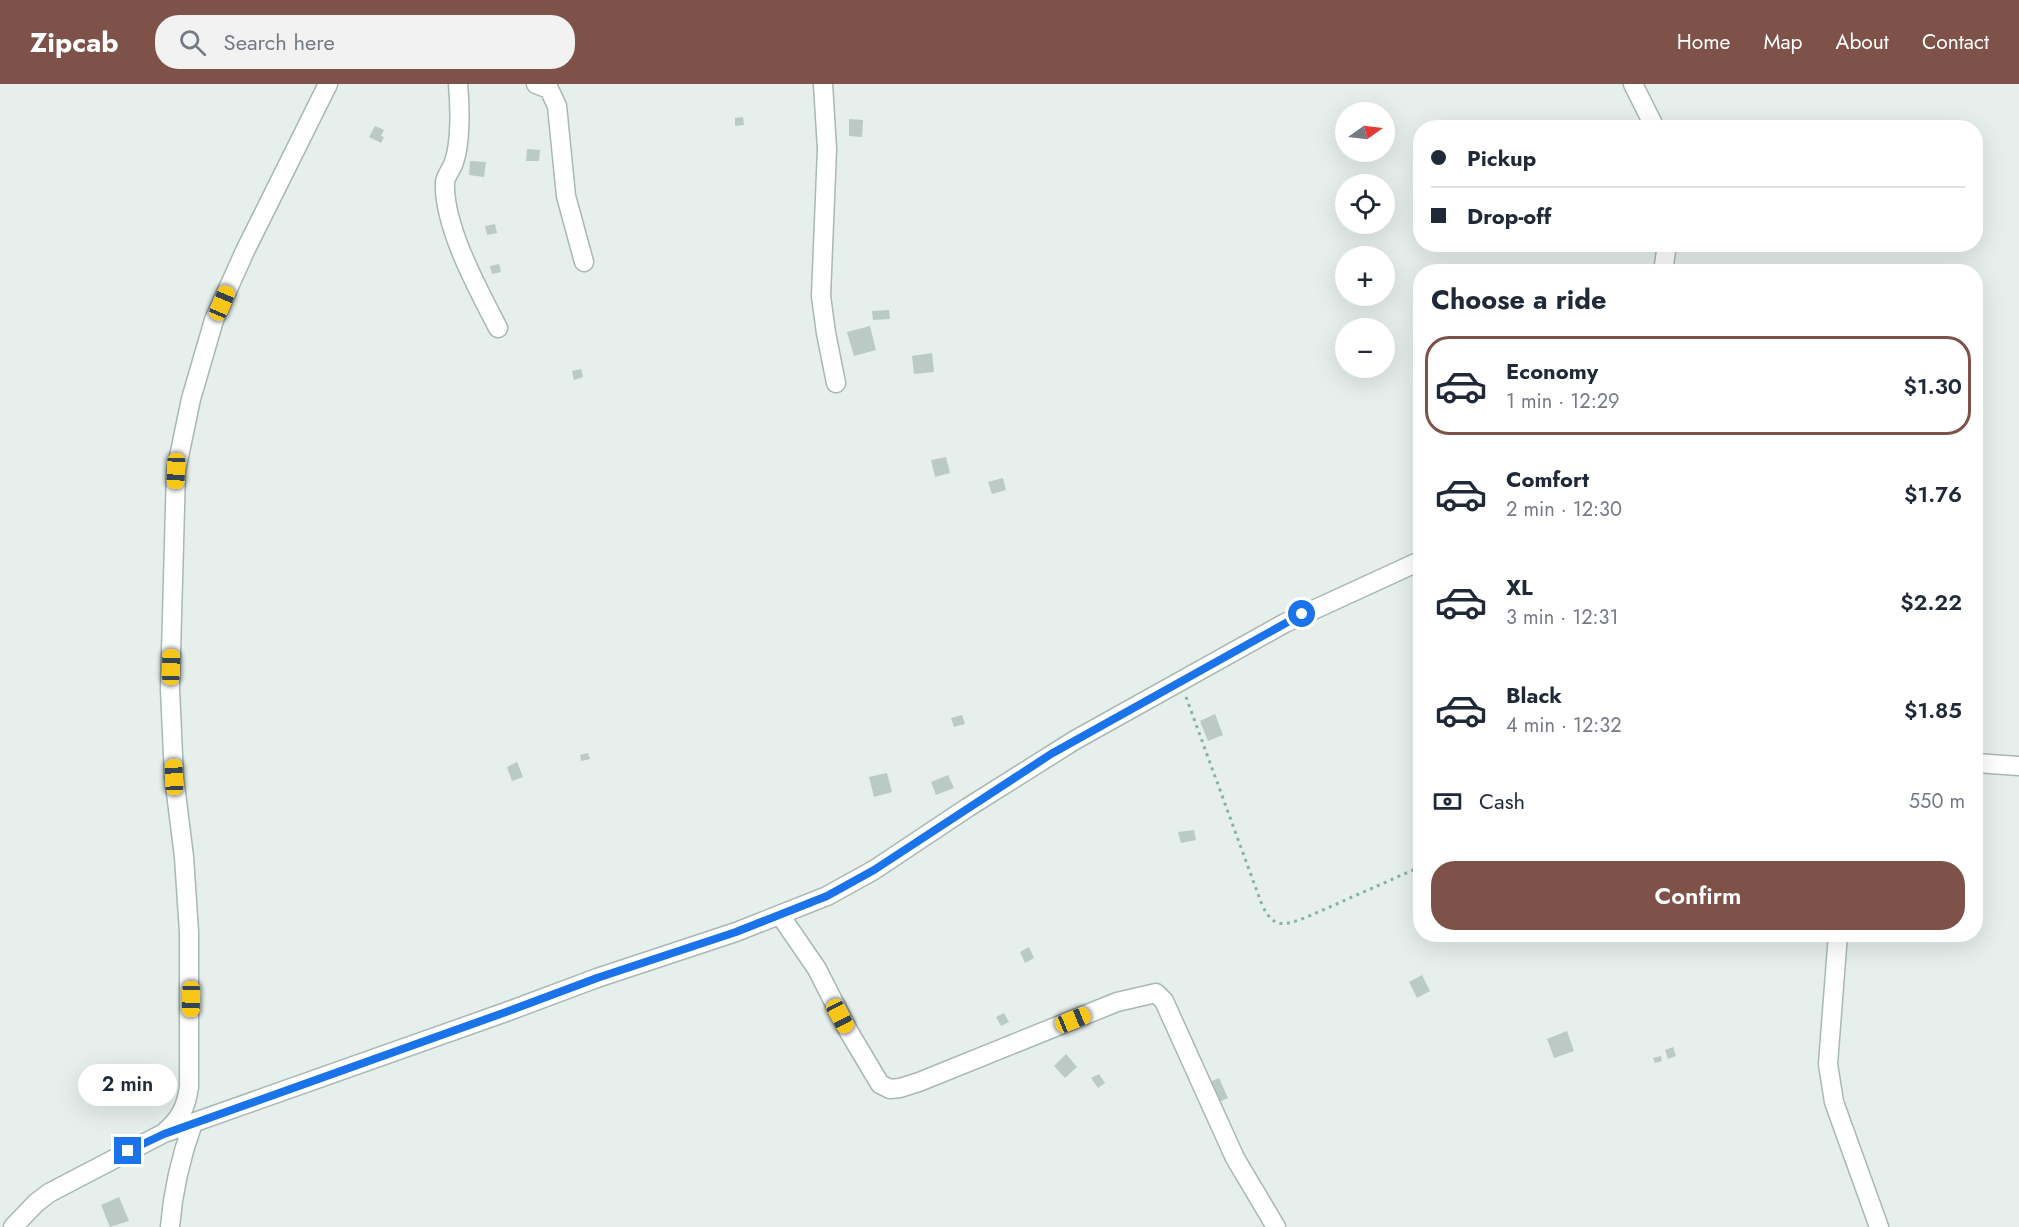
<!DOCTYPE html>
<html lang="en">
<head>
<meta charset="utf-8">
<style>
  body { margin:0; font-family:Jost,sans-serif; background:#f2f2f3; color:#1f2937; height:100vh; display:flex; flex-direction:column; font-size:22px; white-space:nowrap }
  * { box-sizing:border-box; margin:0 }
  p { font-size:20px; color:#747a83 }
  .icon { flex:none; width:33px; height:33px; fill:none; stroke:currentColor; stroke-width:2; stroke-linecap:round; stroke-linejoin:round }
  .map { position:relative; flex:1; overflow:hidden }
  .drawer { position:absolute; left:1413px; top:180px; width:570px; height:678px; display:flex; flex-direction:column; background:#fff; border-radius:24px; box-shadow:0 6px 24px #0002 }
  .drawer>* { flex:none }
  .guide { position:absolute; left:1413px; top:36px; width:570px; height:132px; border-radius:24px; box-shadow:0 6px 24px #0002; display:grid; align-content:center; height:132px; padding:0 18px; background:#fff }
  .needle { width:39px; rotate:76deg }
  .buttons { position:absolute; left:1335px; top:18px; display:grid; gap:12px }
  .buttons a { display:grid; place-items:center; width:60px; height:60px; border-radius:50%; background:#fff; box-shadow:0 6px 24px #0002; font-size:30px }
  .end { position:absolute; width:27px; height:27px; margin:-14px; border:8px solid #1a73e8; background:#fff; box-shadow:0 0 0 3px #fff }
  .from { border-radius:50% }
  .bubble { position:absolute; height:42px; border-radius:21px; background:#fff; box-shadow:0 6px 24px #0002; font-size:20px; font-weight:600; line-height:42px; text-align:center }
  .car { position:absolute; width:18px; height:36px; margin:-18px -9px; border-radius:8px; box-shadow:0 0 4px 2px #0007; background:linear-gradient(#f5c518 24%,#345 0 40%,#f5c518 0 76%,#345 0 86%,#f5c518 0) }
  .guide b { display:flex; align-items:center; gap:21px; height:57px; font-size:22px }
  .guide b+b { border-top:2px solid #e0e1e3 }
  .guide i { width:15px; height:15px; background:#1f2937 }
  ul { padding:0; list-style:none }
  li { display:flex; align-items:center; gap:18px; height:99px; margin:0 12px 9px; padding:0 6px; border:3px solid transparent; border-radius:24px }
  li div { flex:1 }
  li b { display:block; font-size:22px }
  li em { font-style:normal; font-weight:600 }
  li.selected { border-color:#7f5249 }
  li>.icon { width:54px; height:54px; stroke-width:1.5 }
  h2 { padding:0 18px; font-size:27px; line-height:72px }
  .pay { display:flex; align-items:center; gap:15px; height:66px; padding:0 18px; font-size:22px }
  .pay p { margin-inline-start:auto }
  .primary-button { display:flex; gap:12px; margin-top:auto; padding:12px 18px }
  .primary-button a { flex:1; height:69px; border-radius:24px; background:#7f5249; color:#fff; font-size:24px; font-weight:600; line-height:69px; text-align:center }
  header { display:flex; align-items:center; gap:36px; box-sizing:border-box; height:84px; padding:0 30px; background:#7f5249; color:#fff }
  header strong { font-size:28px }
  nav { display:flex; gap:33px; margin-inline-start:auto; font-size:21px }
  .search { width:420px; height:54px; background:#f2f2f3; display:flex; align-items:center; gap:15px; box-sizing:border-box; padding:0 21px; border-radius:24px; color:#747a83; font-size:22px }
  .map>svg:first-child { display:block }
  .building { fill:#bbcac4 }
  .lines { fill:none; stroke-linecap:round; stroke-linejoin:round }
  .minor-casing { stroke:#a8b8b2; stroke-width:21 }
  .path { stroke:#86b3a5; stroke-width:3; stroke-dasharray:3 4.5; stroke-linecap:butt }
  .minor { stroke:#fff; stroke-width:18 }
  .route { stroke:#1a73e8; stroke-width:8 }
</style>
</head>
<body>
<header>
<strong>Zipcab</strong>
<div class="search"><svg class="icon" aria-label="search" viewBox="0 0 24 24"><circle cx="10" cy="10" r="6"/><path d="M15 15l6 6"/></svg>Search here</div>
<nav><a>Home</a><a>Map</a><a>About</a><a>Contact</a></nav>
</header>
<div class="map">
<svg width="2019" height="1143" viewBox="0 0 2019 1143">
  <rect width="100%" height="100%" fill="#e6efeb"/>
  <path class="building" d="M743,33L744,41L735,42V34Z
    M849,35L863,36L862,53L849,52Z
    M375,42L384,46L381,52L384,53L381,59L369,53Z
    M527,65L540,66L539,77H526Z
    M470,77L486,78L484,93L469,91Z
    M495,140L497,149L487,151L485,142Z
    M499,180L501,188L492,190L490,182Z
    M889,226L890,235L873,236L872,227Z
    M870,242L876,266L854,272L847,248Z
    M932,269L934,288L914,290L912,272Z
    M581,285L583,293L574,296L572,287Z
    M946,373L950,389L935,393L931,376Z
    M1003,394L1006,406L992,410L988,398Z
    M1215,630L1223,651L1208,657L1200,637Z
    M962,631L965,640L954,643L951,634Z
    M588,669L590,675L581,677L580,671Z
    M517,678L523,693L512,697L507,683Z
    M887,689L892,708L874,713L869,693Z
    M948,691L954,704L936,711L931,698Z
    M1194,746L1196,756L1181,759L1178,748Z
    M1029,863L1034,874L1025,879L1020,868Z
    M1422,891L1430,907L1417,914L1409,898Z
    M1004,929L1009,938L1001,942L996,933Z
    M1567,947L1574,967L1554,974L1547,955Z
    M1673,963L1676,972L1668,975L1665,966Z
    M1066,970L1077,983L1065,994L1054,982Z
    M1661,972L1662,977L1655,979L1653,974Z
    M1099,990L1105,999L1098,1004L1091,994Z
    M1219,994L1228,1014L1214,1020L1205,1000Z
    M119,1113L129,1137L110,1143L101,1121Z"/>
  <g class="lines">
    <g class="minor-casing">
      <path id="minor" d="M458,0C460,21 461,58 454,78C452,85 446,91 445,98C443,142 478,205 498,244
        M536,0L549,5L557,22L566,112L584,178
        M823,0L827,65L821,212L826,249L836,299
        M1633,0L1655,44
        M1663,188L1667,160
        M1976,679L2019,682
        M780,831L817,885L849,948L880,1000L890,1005L900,1004L919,998L1117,918L1156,909L1164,917L1235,1074L1276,1143
        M1838,850L1828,980L1834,1018L1879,1143
        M164,1049L506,928L597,894L736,848L827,812L874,786L967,724L1075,656L1285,539L1420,477
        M13,1143L36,1119L49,1109L164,1049C180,1035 186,1024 189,1003V848L184,773L174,693L170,605L176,387L191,315L214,236L245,167L328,0
        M170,1143C173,1105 180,1075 193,1039"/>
    </g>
    <path class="path" d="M1186,613L1262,821C1274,846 1285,841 1307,833L1420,783"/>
    <use href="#minor" class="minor"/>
  </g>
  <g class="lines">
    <path class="route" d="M128,1067L164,1050L506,928L597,894L736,848L827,812L874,786L1051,670L1302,530"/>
  </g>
</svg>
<div class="buttons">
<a><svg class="needle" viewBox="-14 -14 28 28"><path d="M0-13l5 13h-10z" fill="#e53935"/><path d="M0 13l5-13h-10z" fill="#747a83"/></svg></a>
<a><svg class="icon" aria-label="locate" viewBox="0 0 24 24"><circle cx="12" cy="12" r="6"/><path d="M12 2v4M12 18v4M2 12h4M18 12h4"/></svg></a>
<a>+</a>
<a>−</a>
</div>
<i class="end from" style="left:1302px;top:530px"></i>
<i class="end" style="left:128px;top:1067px"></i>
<div class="bubble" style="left:78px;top:980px;width:99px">2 min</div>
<i class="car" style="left:222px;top:219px;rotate:23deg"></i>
<i class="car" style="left:176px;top:387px;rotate:182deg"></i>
<i class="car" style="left:171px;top:583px;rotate:1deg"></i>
<i class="car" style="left:174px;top:693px;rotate:358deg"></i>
<i class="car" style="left:191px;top:915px;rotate:181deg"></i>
<i class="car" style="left:840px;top:932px;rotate:152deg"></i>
<i class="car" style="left:1073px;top:936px;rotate:68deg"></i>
<div class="guide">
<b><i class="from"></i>Pickup</b>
<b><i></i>Drop-off</b>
</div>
<section class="drawer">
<h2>Choose a ride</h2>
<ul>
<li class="selected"><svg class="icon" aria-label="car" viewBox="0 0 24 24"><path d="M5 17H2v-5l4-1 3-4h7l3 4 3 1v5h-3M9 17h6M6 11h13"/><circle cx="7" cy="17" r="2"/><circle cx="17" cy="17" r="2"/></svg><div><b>Economy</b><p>1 min · 12:29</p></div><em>$1.30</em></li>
<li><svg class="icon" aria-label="car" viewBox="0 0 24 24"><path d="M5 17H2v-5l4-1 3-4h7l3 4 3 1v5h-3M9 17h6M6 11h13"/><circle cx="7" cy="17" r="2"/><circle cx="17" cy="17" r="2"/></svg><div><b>Comfort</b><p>2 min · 12:30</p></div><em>$1.76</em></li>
<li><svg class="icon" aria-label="car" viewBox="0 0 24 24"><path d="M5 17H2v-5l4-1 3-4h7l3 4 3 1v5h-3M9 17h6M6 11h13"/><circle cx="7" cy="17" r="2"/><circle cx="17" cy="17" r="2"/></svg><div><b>XL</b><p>3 min · 12:31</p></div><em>$2.22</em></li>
<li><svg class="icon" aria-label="car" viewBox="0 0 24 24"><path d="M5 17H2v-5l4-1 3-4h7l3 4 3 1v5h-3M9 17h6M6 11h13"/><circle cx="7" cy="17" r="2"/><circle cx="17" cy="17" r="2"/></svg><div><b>Black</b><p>4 min · 12:32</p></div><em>$1.85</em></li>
</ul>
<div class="pay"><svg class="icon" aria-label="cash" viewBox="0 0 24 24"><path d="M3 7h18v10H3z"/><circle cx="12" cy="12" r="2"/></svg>Cash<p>550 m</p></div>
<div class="primary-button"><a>Confirm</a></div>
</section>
</div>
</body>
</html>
